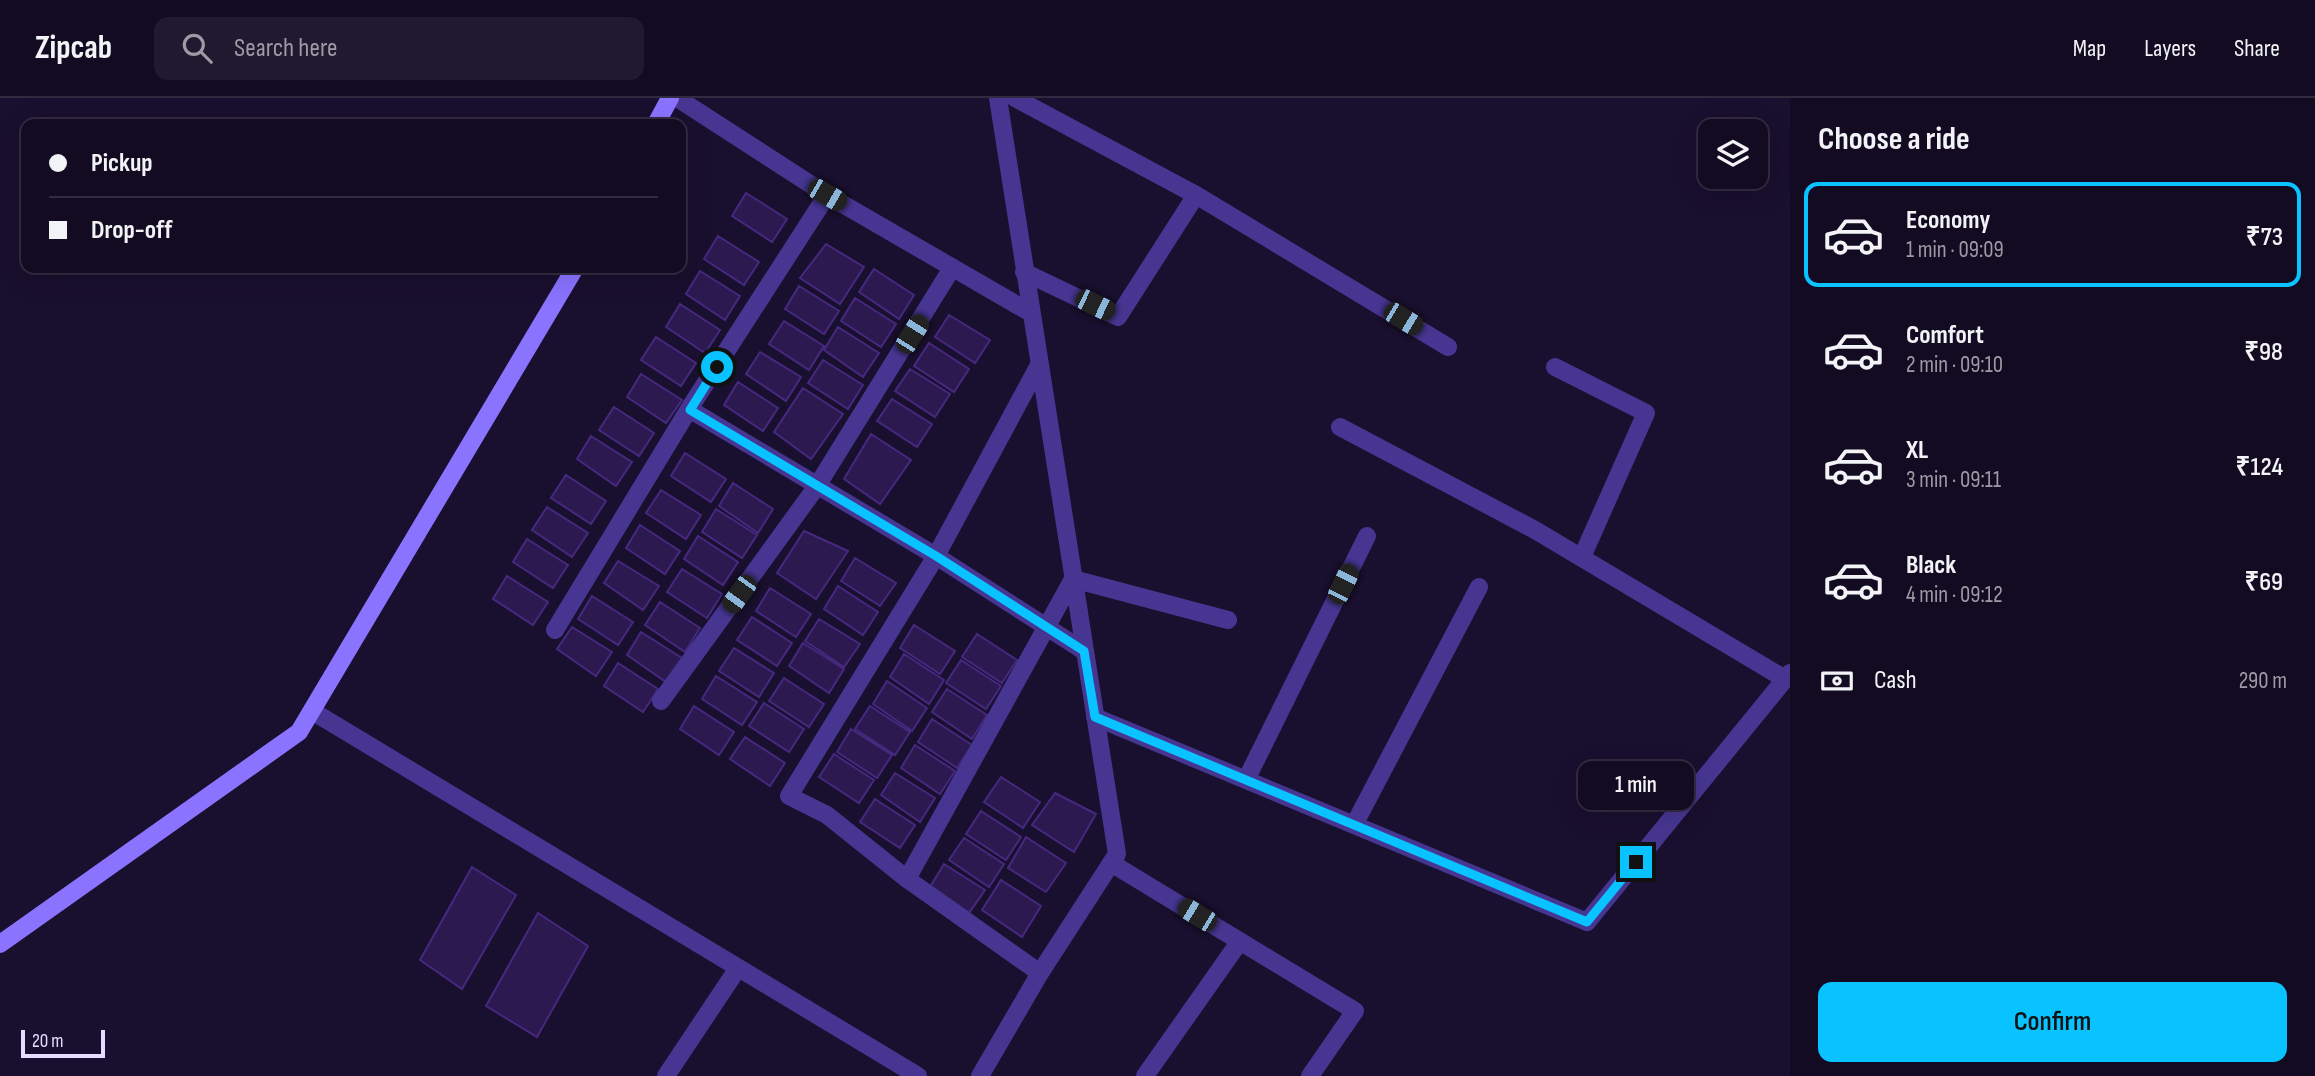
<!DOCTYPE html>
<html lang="en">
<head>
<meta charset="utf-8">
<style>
  body { margin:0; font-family:"Sofia Sans Condensed",sans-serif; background:#20192f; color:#f1f3f6; height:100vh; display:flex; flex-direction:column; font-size:26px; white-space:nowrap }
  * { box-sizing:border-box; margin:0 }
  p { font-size:23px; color:#9d9ba5 }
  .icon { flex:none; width:38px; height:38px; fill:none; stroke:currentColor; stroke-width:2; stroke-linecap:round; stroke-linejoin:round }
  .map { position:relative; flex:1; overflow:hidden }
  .panel { display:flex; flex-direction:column; background:#130b22; width:525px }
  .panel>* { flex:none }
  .top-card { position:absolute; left:21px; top:21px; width:665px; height:154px; border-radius:14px; box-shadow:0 7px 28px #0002,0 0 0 2px #322b40; display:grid; align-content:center; height:154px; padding:0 28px; background:#130b22 }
  .tools { position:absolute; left:1698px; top:21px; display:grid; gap:14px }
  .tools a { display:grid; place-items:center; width:70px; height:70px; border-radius:14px; background:#130b22; box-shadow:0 7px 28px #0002,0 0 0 2px #322b40; font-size:35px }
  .scale { position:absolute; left:21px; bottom:18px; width:84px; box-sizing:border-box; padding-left:7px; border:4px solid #e5dcff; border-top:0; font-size:19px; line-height:24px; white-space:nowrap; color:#e5dcff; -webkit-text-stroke:5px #190f2e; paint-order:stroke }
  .end { position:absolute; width:32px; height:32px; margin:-16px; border:9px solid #08c3ff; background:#111; box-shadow:0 0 0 4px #111 }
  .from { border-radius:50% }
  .bubble { position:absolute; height:49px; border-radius:14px; background:#130b22; box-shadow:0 7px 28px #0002,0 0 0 2px #322b40; font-size:23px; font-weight:600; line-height:49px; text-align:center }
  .car { position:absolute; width:21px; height:42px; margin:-21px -10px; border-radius:9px; box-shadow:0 0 5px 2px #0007; background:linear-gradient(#222 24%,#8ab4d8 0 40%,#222 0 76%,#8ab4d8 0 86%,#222 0) }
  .top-card b { display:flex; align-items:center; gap:24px; height:66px; font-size:26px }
  .top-card b+b { border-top:2px solid #322b40 }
  .top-card i { width:18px; height:18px; background:#f1f3f6 }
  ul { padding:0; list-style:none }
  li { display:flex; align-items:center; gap:21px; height:105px; margin:0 14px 10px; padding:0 14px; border:4px solid transparent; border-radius:14px }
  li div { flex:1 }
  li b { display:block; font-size:26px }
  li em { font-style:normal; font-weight:600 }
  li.selected { border-color:#08c3ff }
  li>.icon { width:63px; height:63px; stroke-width:1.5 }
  h2 { padding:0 28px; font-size:32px; line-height:84px }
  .pay { display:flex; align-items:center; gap:18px; height:77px; padding:0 28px; font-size:26px }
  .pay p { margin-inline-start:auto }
  .primary-button { display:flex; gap:14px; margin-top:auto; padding:14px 28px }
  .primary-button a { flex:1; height:80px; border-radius:14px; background:#08c3ff; color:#111; font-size:28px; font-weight:600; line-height:80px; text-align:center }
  header { display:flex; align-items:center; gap:42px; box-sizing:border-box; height:98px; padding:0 35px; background:#130b22; border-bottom:2px solid #322b40 }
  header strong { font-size:33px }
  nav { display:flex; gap:38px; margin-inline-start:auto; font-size:24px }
  .search { width:490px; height:63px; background:#20192f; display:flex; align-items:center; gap:18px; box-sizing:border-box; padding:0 24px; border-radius:14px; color:#9d9ba5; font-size:26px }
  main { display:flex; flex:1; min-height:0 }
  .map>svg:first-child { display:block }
  .building { fill:#2c1950; stroke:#46297f; stroke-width:2 }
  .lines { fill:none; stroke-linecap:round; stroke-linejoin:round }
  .minor { stroke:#463691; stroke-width:18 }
  .secondary { stroke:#8a73ff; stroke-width:18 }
  .route { stroke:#08c3ff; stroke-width:9 }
</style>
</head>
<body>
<header>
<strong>Zipcab</strong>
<div class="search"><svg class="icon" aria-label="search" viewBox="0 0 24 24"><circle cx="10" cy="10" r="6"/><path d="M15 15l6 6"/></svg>Search here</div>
<nav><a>Map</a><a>Layers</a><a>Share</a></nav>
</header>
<main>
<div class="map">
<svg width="1790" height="978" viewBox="0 0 1790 978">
  <rect width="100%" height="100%" fill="#190f2e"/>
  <path class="building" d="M746,95L787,121L772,144L732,118Z
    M718,138L759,164L744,187L704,161Z
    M826,146L864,169L840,206L800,180Z
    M874,171L914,197L899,221L859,194Z
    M700,173L740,198L725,222L686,196Z
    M799,188L839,213L824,236L785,211Z
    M855,200L896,226L881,249L841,223Z
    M680,206L720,232L705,255L666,229Z
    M949,217L990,242L975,265L935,239Z
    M784,223L824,248L809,272L769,246Z
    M838,229L879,255L863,279L824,252Z
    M656,239L696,265L681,288L641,262Z
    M929,245L969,271L954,294L914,268Z
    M760,254L801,279L786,303L746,276Z
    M823,262L863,287L848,311L808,285Z
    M910,271L950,296L935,319L895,293Z
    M641,276L682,302L666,325L627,299Z
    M738,284L778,310L763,333L724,307Z
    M803,290L843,316L811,361L774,334Z
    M892,301L932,326L917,349L877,323Z
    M614,309L654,335L639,358L599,332Z
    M871,336L911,362L880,406L844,381Z
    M591,338L632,364L616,388L577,361Z
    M685,355L726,381L711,404L671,378Z
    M566,377L606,403L591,426L551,400Z
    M733,385L773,411L758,435L719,408Z
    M661,392L701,417L686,441L646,415Z
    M547,409L588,435L572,459L532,432Z
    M716,411L757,437L742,460L702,434Z
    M640,427L680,453L665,476L626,450Z
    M804,433L848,453L816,501L777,475Z
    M698,438L738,464L723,487L684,461Z
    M527,441L568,467L553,490L513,464Z
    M855,460L896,485L880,508L841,483Z
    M618,463L659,488L643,512L604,485Z
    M682,471L722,496L707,520L667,494Z
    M507,478L548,504L533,527L493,501Z
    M838,488L878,514L863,537L824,511Z
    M770,490L811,516L796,539L756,513Z
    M592,498L633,524L618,547L578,521Z
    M660,504L700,530L685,554L645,527Z
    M752,519L792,545L777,568L737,542Z
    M819,521L860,546L844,569L805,543Z
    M914,527L955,553L940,576L900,550Z
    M572,529L612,554L596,578L557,551Z
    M641,534L682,560L666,584L627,557Z
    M977,536L1017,562L1002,585L962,559Z
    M803,545L844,571L829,595L789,568Z
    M734,550L774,575L759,599L719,573Z
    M904,556L944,582L929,606L890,579Z
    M961,562L1001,588L986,611L946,585Z
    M618,565L658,591L643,614L604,588Z
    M716,578L757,604L742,627L702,601Z
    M784,580L824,606L809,629L769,603Z
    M887,583L927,610L912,633L873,606Z
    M947,591L987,617L972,641L932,614Z
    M764,605L804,631L789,654L749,628Z
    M694,608L734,634L719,657L680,631Z
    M870,608L910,634L895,657L855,631Z
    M932,621L972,647L957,670L918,644Z
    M851,631L892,657L877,680L837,654Z
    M745,639L785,665L770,688L730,661Z
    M915,647L955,673L940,696L901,670Z
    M834,656L874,682L859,705L819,679Z
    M895,675L935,700L920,724L881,697Z
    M1001,679L1040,704L1023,730L984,704Z
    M1055,695L1096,716L1074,754L1032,727Z
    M875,701L915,727L900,750L860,724Z
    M981,713L1021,739L1006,762L966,736Z
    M1026,739L1066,765L1046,794L1008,770Z
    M964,740L1004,766L989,789L949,762Z
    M944,766L985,792L969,815L930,789Z
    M472,769L516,797L462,891L420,862Z
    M1001,782L1041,808L1022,839L982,812Z
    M538,815L588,848L537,939L486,908Z"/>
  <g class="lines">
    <path class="minor" d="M677,0L827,97L1031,215
      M998,0L1117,756L1040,875
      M1015,0L1196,97
      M1024,174L1118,219L1196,97L1448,249
      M1555,269L1646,315L1582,459
      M689,311L936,458L1084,553
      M1340,329L1535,432L1785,581
      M555,532L689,311L827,97
      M661,603L817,388L952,170
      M312,613L918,978
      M1095,619L1587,824L1790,575
      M1246,682L1367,438
      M1354,727L1479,489
      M1111,765L1355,913L1310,978
      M907,781L1073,481L1228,522
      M666,978L738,870
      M980,978L1040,875L907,781L827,717L789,698L936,458L1039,267
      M1145,978L1240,843"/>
    <path class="secondary" d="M656,26L670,0
      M0,846L299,634L575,170"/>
  </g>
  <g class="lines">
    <path class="route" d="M717,269L690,312L936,458L1084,553L1095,619L1587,824L1636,764"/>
  </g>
</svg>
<div class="tools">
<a><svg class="icon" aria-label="layers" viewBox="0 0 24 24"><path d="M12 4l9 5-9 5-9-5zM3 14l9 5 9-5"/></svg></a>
</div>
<div class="scale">20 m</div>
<i class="end from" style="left:717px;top:269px"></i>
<i class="end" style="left:1636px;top:764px"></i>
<div class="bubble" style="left:1578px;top:663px;width:116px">1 min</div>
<i class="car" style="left:827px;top:97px;rotate:120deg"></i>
<i class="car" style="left:1095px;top:207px;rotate:116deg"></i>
<i class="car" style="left:1403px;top:221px;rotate:121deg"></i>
<i class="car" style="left:912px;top:236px;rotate:32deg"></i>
<i class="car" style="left:1343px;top:486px;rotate:26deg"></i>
<i class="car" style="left:739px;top:496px;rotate:216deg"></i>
<i class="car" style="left:1197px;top:817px;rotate:301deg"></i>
<div class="top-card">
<b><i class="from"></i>Pickup</b>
<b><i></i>Drop-off</b>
</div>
</div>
<section class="panel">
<h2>Choose a ride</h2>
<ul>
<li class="selected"><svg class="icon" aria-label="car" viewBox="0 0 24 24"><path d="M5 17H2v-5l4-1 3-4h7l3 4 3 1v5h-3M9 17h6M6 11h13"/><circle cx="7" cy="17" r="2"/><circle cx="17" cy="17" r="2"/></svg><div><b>Economy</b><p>1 min · 09:09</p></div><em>₹73</em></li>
<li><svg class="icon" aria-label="car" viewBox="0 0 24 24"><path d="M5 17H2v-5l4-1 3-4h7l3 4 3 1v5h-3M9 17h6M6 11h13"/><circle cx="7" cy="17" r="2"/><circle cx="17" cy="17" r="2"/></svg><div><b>Comfort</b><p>2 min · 09:10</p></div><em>₹98</em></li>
<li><svg class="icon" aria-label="car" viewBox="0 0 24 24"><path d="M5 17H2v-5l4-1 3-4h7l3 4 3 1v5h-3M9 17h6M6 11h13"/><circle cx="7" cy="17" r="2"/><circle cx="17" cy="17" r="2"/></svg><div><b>XL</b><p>3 min · 09:11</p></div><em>₹124</em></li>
<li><svg class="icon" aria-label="car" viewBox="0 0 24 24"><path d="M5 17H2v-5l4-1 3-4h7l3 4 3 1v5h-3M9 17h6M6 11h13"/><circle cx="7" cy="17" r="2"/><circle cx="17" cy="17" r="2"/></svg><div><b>Black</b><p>4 min · 09:12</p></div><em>₹69</em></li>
</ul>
<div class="pay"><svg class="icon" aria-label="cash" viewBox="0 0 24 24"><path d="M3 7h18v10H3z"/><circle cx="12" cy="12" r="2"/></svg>Cash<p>290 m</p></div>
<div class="primary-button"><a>Confirm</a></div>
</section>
</main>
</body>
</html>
